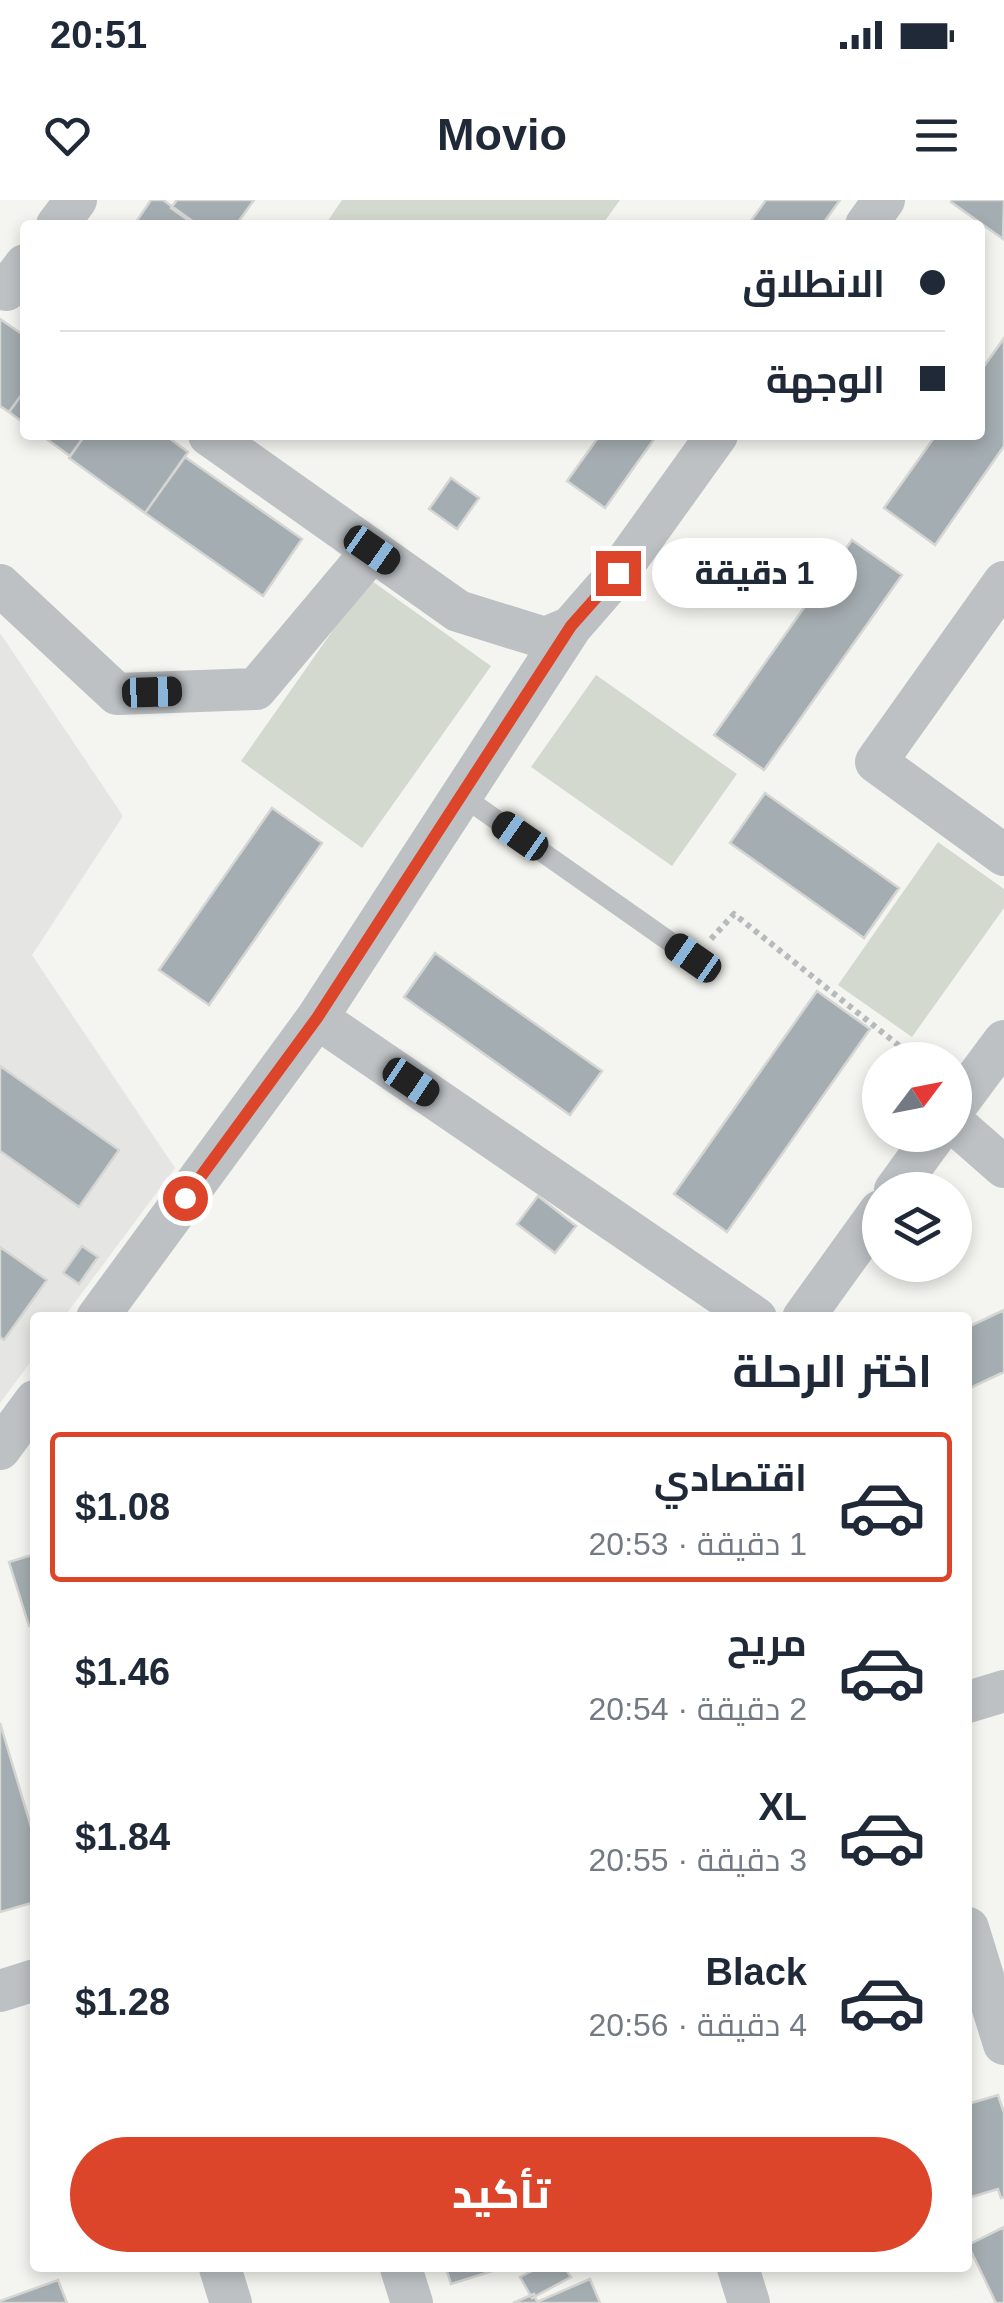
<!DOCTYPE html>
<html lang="ar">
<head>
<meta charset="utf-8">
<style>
  body { margin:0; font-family:Helvetica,Cairo,sans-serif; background:#f6f6f7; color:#1f2937; direction:rtl; height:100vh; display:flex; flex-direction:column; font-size:38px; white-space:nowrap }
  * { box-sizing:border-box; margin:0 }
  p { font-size:32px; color:#747a83 }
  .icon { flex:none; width:55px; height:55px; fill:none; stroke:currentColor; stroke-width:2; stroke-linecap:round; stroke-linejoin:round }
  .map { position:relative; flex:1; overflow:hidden; direction:ltr }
  .side { position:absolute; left:30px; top:1112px; width:942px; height:960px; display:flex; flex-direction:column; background:#fff; border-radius:10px; box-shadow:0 5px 15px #0003; direction:rtl }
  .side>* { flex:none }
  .hud { position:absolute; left:20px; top:20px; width:965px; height:220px; border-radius:10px; box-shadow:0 5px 15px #0003; direction:rtl; display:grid; align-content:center; height:220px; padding:0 40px; background:#fff }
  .needle { width:65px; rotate:58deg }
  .buttons { position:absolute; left:862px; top:842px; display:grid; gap:20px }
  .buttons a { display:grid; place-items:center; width:110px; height:110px; border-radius:50%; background:#fff; box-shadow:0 5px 15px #0003; font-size:50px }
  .end { position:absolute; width:45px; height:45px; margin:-22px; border:12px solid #dc4529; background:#fff; box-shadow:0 0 0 5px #fff }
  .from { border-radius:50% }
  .bubble { position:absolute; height:70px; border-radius:35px; background:#fff; box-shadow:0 5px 15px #0003; font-size:32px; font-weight:800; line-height:70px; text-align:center; direction:rtl }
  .car { position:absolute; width:30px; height:60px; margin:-30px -15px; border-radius:12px; box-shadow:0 0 8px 2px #0007; background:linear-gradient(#222 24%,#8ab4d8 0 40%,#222 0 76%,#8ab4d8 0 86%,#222 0) }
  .hud b { display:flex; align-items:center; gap:35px; height:95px; font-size:38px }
  .hud b+b { border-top:2px solid #e0e1e3 }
  .hud i { width:25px; height:25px; background:#1f2937 }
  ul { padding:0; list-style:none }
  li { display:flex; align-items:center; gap:30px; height:150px; margin:0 20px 15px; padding:0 20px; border:5px solid transparent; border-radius:10px }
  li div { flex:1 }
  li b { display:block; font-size:38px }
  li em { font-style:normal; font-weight:800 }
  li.active { border-color:#dc4529 }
  li>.icon { width:90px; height:90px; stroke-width:1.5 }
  h2 { padding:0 40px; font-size:45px; line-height:120px }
  .primary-button { display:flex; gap:20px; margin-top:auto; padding:20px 40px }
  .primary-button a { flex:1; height:115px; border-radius:60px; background:#dc4529; color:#fff; font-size:40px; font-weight:800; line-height:115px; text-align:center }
  .status { display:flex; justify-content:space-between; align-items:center; height:70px; padding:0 50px; background:#fff; direction:ltr }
  .status svg { height:28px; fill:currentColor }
  header { display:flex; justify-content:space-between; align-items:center; height:130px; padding:0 40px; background:#fff; font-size:45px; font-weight:800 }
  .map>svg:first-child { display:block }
  .built { fill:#e5e6e4 }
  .green { fill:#d4d9d0 }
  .building { fill:#a4adb1; stroke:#d5d5d3; stroke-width:2.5 }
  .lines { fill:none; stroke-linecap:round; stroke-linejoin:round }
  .path { stroke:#b7babc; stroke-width:6; stroke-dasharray:5 5; stroke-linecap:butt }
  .lane { stroke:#bdc1c4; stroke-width:20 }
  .street { stroke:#bdc1c4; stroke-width:42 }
  .route { stroke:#dc4529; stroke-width:12 }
</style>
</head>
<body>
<div class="status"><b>20:51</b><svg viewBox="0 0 49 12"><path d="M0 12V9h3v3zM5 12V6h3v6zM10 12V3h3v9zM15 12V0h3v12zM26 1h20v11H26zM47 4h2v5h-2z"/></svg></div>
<header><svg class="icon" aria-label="menu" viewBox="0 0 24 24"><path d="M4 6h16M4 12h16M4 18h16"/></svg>Movio<svg class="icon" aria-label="heart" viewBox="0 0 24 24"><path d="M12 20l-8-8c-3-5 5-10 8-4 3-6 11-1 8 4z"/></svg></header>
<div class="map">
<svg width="1004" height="2103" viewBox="0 0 1004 2103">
  <rect width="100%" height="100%" fill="#f4f4f0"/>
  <path class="built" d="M0,433L123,616L32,755L175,968L64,1117L35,1118V1156L0,1203Z"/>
  <path class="green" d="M342,0H620L602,25H325Z
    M369,379L491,466L362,648L241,561Z
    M596,475L737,574L672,666L531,567Z
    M938,642L1004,689V708L912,837L838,785Z"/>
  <path class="building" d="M151,0H163L198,25H134Z
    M177,0H254L236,25H195L171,8Z
    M766,0H840L822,25H748Z
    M952,0H1004L1003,39L951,2Z
    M0,119L25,136V190L9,212L0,206Z
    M1004,138V246L935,345L884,308L936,235H980V172Z
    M25,190V224L9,212Z
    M41,235H85L70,256Z
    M85,235H165L188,252L145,313L69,258Z
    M600,235H657L605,308L567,281Z
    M185,257L302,339L263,396L145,313Z
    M451,278L479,298L457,329L429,309Z
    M852,340L902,375L764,570L714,535Z
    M765,593L899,688L864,738L730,643Z
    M272,608L322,643L209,805L159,770Z
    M435,753L602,871L570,915L404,797Z
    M817,791L870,829L727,1032L674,994Z
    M0,866L119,950L79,1007L0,951Z
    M538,996L576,1026L555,1053L517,1024Z
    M82,1046L98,1057L79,1084L63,1073Z
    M0,1047L47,1080L4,1140L0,1137Z
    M1004,1110V1172L968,1189V1127Z
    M35,1354V1424L29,1426L9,1362Z
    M0,1523L35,1640V1702L0,1712Z
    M998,1895L1004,1913V1997L1001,1998L998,1989L968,1998V1904Z
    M1004,2027V2103H996L968,2045Z
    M446,2068H495L496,2070L451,2084Z
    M538,2068H565L571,2077L532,2098L520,2077Z
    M590,2079L600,2103H513L534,2094L537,2102Z
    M58,2080L67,2103H0V2101Z"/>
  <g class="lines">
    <path class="path" d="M711,739L734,714L917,860"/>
    <path class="lane" d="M461,595L693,758"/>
    <path class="street" d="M57,25L76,0
      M866,25L884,0
      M6,90L25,65
      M209,235L458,411L545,438L571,427L618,373L717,235
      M1004,382L876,562L1004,655
      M0,385L117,494L256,489L372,351
      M317,818L756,1118
      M955,907L1004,841
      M955,924L1004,967
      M895,990L935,935
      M97,1118L317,818L571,427
      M803,1118L880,1011
      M0,1249L35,1201
      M968,1502L1004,1491
      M968,1728L1004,1844
      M0,1791L35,1780
      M220,2068L231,2103
      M401,2068L412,2103
      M738,2068L749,2103"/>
  </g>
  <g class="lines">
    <path class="route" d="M185,998L317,818L571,426L618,373"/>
  </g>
</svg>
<div class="buttons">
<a><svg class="needle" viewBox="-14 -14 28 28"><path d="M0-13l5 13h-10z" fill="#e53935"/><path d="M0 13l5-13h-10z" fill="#747a83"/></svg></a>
<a><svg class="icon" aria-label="layers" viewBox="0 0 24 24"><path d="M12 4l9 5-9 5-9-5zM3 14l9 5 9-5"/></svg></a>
</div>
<i class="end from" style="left:185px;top:998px"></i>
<i class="end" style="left:618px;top:373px"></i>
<div class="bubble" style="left:652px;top:338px;width:205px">1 دقيقة</div>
<i class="car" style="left:372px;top:350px;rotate:125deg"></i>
<i class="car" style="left:152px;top:492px;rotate:88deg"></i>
<i class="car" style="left:520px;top:636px;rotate:305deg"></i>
<i class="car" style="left:693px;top:758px;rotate:305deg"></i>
<i class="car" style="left:411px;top:882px;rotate:124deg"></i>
<div class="hud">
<b><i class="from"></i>الانطلاق</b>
<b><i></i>الوجهة</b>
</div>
<section class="side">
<h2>اختر الرحلة</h2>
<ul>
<li class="active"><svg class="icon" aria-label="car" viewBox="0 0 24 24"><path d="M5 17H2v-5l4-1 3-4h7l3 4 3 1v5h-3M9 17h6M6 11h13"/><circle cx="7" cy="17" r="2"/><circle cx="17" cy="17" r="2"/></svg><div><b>اقتصادي</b><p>1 دقيقة · 20:53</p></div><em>$1.08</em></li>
<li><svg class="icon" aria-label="car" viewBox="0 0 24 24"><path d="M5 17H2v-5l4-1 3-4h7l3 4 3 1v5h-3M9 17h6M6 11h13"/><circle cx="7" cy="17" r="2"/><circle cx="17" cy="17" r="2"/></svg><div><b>مريح</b><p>2 دقيقة · 20:54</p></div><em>$1.46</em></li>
<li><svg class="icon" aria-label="car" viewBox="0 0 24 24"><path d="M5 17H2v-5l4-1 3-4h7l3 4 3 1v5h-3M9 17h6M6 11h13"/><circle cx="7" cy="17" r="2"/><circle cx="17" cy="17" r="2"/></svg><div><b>XL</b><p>3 دقيقة · 20:55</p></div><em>$1.84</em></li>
<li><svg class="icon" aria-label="car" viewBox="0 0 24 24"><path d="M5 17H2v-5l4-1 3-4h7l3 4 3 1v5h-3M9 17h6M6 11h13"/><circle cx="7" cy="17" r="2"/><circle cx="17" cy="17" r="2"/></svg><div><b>Black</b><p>4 دقيقة · 20:56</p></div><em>$1.28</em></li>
</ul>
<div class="primary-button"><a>تأكيد</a></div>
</section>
</div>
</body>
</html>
